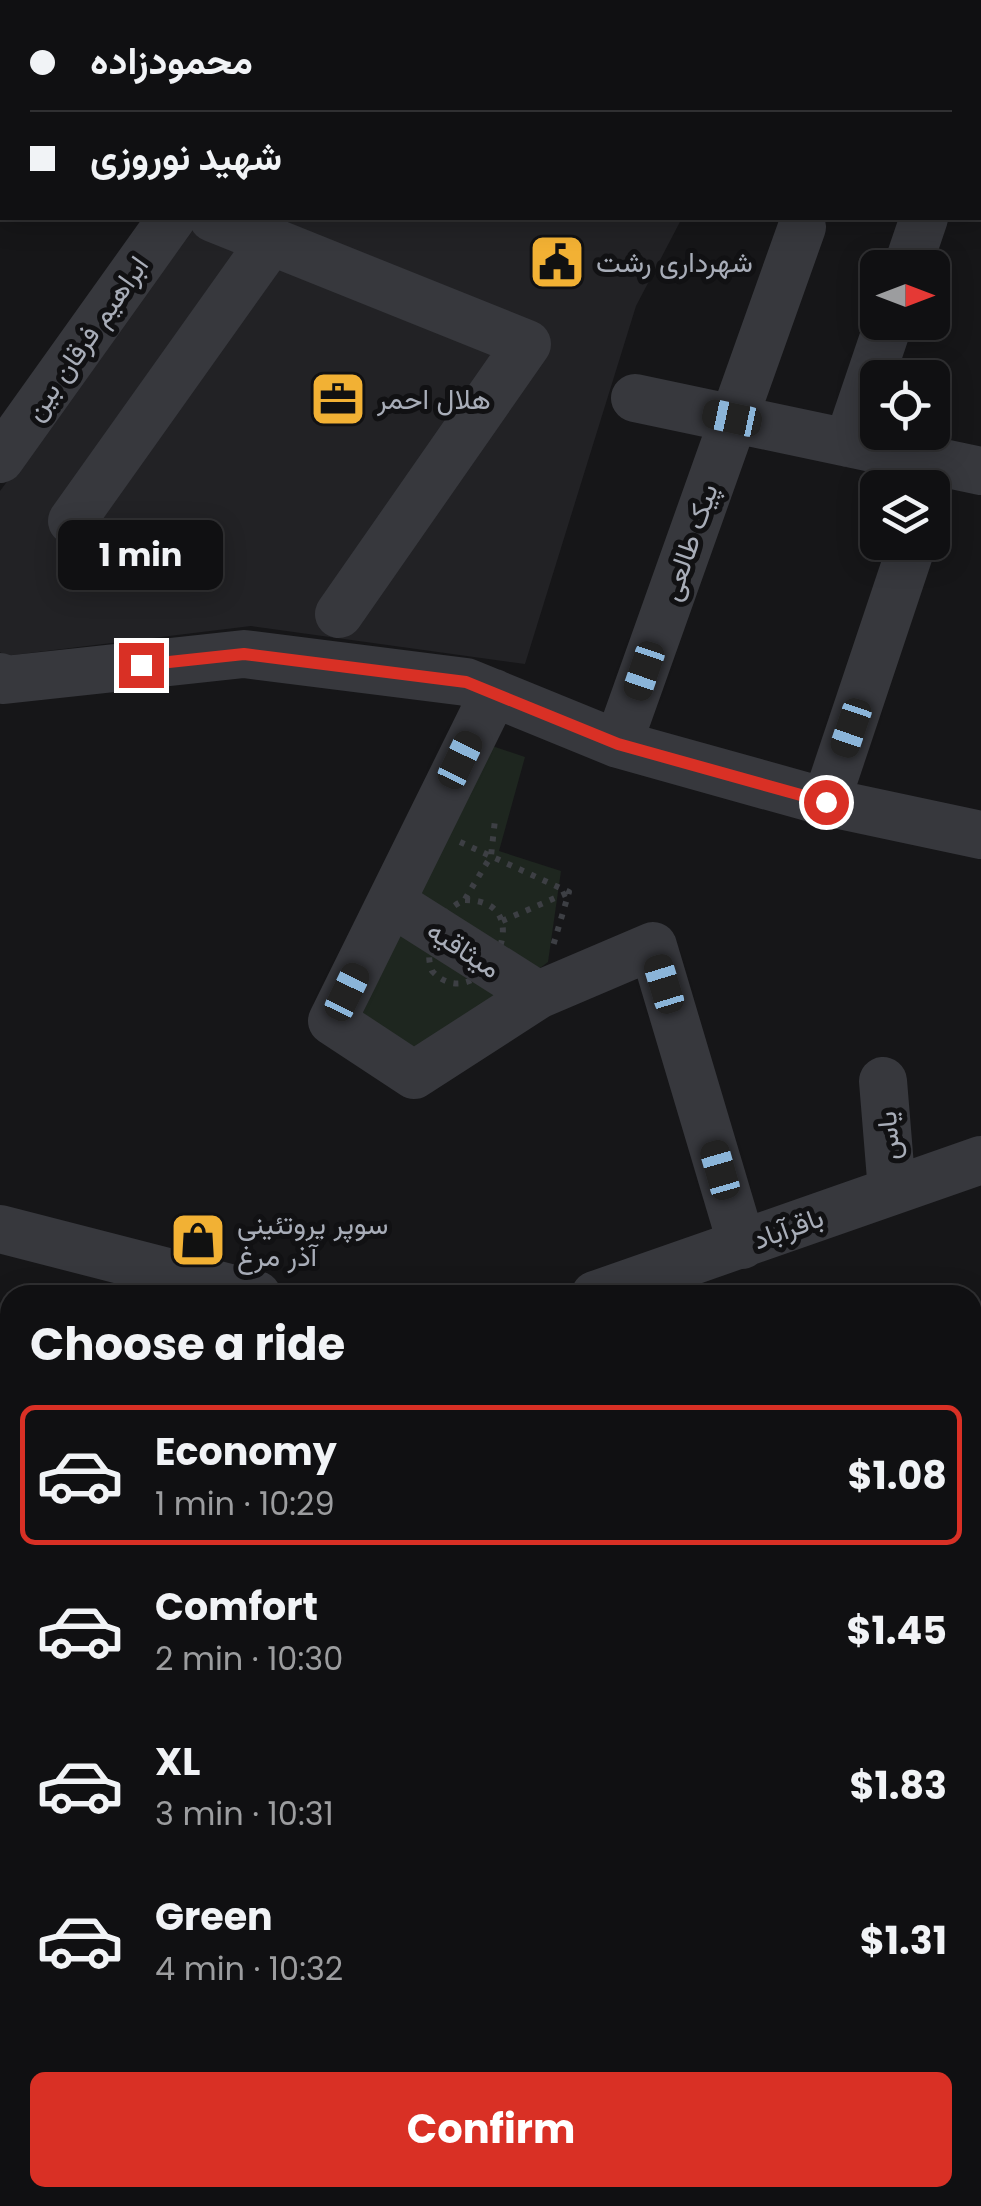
<!DOCTYPE html>
<html lang="en">
<head>
<meta charset="utf-8">
<style>
  body { margin:0; font-family:Poppins,Vazirmatn,sans-serif; background:#19191b; color:#f1f3f6; height:100vh; display:flex; flex-direction:column; font-size:38px; white-space:nowrap }
  * { box-sizing:border-box; margin:0 }
  p { font-size:32px; color:#9c9d9f }
  .icon { flex:none; width:55px; height:55px; fill:none; stroke:currentColor; stroke-width:2; stroke-linecap:round; stroke-linejoin:round }
  .map { position:relative; flex:1; overflow:hidden }
  .drawer { position:absolute; left:0px; top:1285px; width:982px; height:922px; display:flex; flex-direction:column; background:#101012; border-radius:30px 30px 0 0; box-shadow:0 5px 25px #0003,0 0 0 2px #303032 }
  .drawer>* { flex:none }
  .top-card { position:absolute; left:0px; top:0px; width:982px; height:220px; box-shadow:0 5px 25px #0003,0 0 0 2px #303032; display:grid; align-content:center; height:220px; padding:0 30px; background:#101012 }
  .needle { width:65px; rotate:90deg }
  .fabs { position:absolute; left:860px; top:250px; display:grid; gap:20px }
  .fabs a { display:grid; place-items:center; width:90px; height:90px; border-radius:15px; background:#101012; box-shadow:0 5px 25px #0003,0 0 0 2px #303032; font-size:50px }
  .end { position:absolute; width:45px; height:45px; margin:-22px; border:12px solid #d93025; background:#fff; box-shadow:0 0 0 5px #fff }
  .from { border-radius:50% }
  .bubble { position:absolute; height:70px; border-radius:15px; background:#101012; box-shadow:0 5px 25px #0003,0 0 0 2px #303032; font-size:32px; font-weight:700; line-height:70px; text-align:center }
  .car { position:absolute; width:30px; height:60px; margin:-30px -15px; border-radius:12px; box-shadow:0 0 8px 2px #0007; background:linear-gradient(#222 24%,#8ab4d8 0 40%,#222 0 76%,#8ab4d8 0 86%,#222 0) }
  .top-card b { display:flex; align-items:center; gap:35px; height:95px; font-size:38px }
  .top-card b+b { border-top:2px solid #303032 }
  .top-card i { width:25px; height:25px; background:#f1f3f6 }
  ul { padding:0; list-style:none }
  li { display:flex; align-items:center; gap:30px; height:140px; margin:0 20px 15px; padding:0 10px; border:5px solid transparent; border-radius:15px }
  li div { flex:1 }
  li b { display:block; font-size:38px }
  li em { font-style:normal; font-weight:700 }
  li.on { border-color:#d93025 }
  li>.icon { width:90px; height:90px; stroke-width:1.5 }
  h2 { padding:0 30px; font-size:45px; line-height:120px }
  .button { display:flex; gap:20px; margin-top:auto; padding:20px 30px }
  .button a { flex:1; height:115px; border-radius:15px; background:#d93025; color:#fff; font-size:40px; font-weight:700; line-height:115px; text-align:center }
  .map>svg:first-child { display:block }
  .built { fill:#222225 }
  .green { fill:#1e261f }
  .building { fill:#404145; stroke:#303034; stroke-width:2.5 }
  .lines { fill:none; stroke-linecap:round; stroke-linejoin:round }
  .path { stroke:#3d3f44; stroke-width:6; stroke-dasharray:5 8; stroke-linecap:butt }
  .minor { stroke:#37383d; stroke-width:48 }
  .route { stroke:#d93025; stroke-width:12 }
  .labels { text-anchor:middle; stroke-width:10; stroke-linejoin:round; paint-order:stroke }
  .poi-label { font-size:28px; fill:#a8adb8; stroke:#111113; text-anchor:start }
  .street-label { font-size:28px; fill:#a8adb8; stroke:#111113 }
</style>
</head>
<body>
<div class="map">
<svg width="981" height="2206" viewBox="0 0 981 2206">
  <rect width="100%" height="100%" fill="#161618"/>
  <path class="built" d="M354,0H795L352,2Z
    M202,218H682L636,306L525,664L251,626L5,656L0,652V491Z"/>
  <path class="green" d="M486,744L525,757L499,851L561,871L548,962L421,1059L358,1023Z"/>
  <path class="building" d="M975,2062H981V2120H976Z
    M975,2134H981V2206H976Z"/>
  <g class="lines">
    <path class="path" d="M460,842L569,892L553,946
      M465,899L491,856L495,820
      M465,900C546,900 479,1022 432,971C422,945 439,910 465,900Z
      M502,921L569,892"/>
    <path class="minor" d="M325,2L327,0
      M445,2L446,0
      M743,2L745,0
      M213,218L527,344L339,614
      M907,268L924,218
      M635,398L981,471
      M848,443L889,322
      M0,459L172,218
      M72,521L271,241
      M0,677L4,680L244,654L466,682L618,744L826,802L981,835
      M494,693L332,1021L414,1075L538,995L653,946L742,1245
      M618,744L802,227
      M826,802L913,542
      M391,902L538,995
      M883,1081L892,1191
      M0,1229L257,1295
      M595,1295L981,1160
      M972,1494L981,1499
      M0,1577L10,1578
      M972,1620L981,1627
      M972,1953L981,1922
      M0,1969L10,1971
      M348,2206L352,2198
      M453,2206L456,2198
      M726,2206L728,2198
      M928,2206L935,2198"/>
  </g>
  <g class="lines">
    <path class="route" d="M141,665L244,654L466,682L618,744L826,802"/>
  </g>
  <defs>
    <g id="civic-square" transform="scale(2.875)"><rect x="-9" y="-9" width="18" height="18" rx="4" fill="#f2b134" stroke="#111113"/><path d="M-.6-6.5H3V-4.5H.6V-3L4-1V1h2V6H-6V1h2V-1L-.6-3ZM-1.2 2.5V6h2.4V2.5Z" fill="#111"/></g>
    <g id="office-square" transform="scale(2.875)"><rect x="-9" y="-9" width="18" height="18" rx="4" fill="#f2b134" stroke="#111113"/><path d="M-6-3h4V-5.5h4V-3h4V5H-6ZM-1-4.5V-3h2v-1.5ZM-6 0V1H6V0Z" fill="#111"/></g>
    <g id="shop-square" transform="scale(2.875)"><rect x="-9" y="-9" width="18" height="18" rx="4" fill="#f2b134" stroke="#111113"/><path d="M-5-2.5h2.3a2.7 3.5 0 0 1 5.4 0H5L5.5 6h-11ZM-1.5-2.5h3a1.5 2.3 0 0 0-3 0Z" fill="#111"/></g>
  </defs>
  <g fill-rule="evenodd">
    <use href="#civic-square" x="557" y="262"/>
    <use href="#office-square" x="338" y="399"/>
    <use href="#shop-square" x="198" y="1240"/>
  </g>
  <g class="labels">
    <g class="poi-label">
      <text x="596" y="272">شهرداری رشت</text>
      <text x="377" y="409">هلال احمر</text>
      <text x="237" y="1234">سوپر پروتئینی<tspan x="237" dy="32">آذر مرغ</tspan></text>
    </g>
    <g class="street-label">
      <text transform="translate(86 338) rotate(-55)" y="10">ابراهیم فرقان بین</text>
      <text transform="translate(689 542) rotate(-71)" y="10">پیک طالعی</text>
      <text transform="translate(464 949) rotate(33)" y="10">میثاقیه</text>
      <text transform="translate(888 1136) rotate(-95)" y="10">یاس</text>
      <text transform="translate(788 1228) rotate(-20)" y="10">باقرآباد</text>
    </g>
  </g>
</svg>
<div class="fabs">
<a><svg class="needle" viewBox="-14 -14 28 28"><path d="M0-13l5 13h-10z" fill="#e53935"/><path d="M0 13l5-13h-10z" fill="#9c9d9f"/></svg></a>
<a><svg class="icon" aria-label="locate" viewBox="0 0 24 24"><circle cx="12" cy="12" r="6"/><path d="M12 2v4M12 18v4M2 12h4M18 12h4"/></svg></a>
<a><svg class="icon" aria-label="layers" viewBox="0 0 24 24"><path d="M12 4l9 5-9 5-9-5zM3 14l9 5 9-5"/></svg></a>
</div>
<i class="end from" style="left:826px;top:802px"></i>
<i class="end" style="left:141px;top:665px"></i>
<div class="bubble" style="left:58px;top:520px;width:165px">1 min</div>
<i class="car" style="left:732px;top:418px;rotate:282deg"></i>
<i class="car" style="left:644px;top:671px;rotate:199deg"></i>
<i class="car" style="left:851px;top:728px;rotate:199deg"></i>
<i class="car" style="left:460px;top:760px;rotate:26deg"></i>
<i class="car" style="left:664px;top:984px;rotate:343deg"></i>
<i class="car" style="left:347px;top:992px;rotate:26deg"></i>
<i class="car" style="left:720px;top:1170px;rotate:344deg"></i>
<div class="top-card">
<b><i class="from"></i>محمودزاده</b>
<b><i></i>شهید نوروزی</b>
</div>
<section class="drawer">
<h2>Choose a ride</h2>
<ul>
<li class="on"><svg class="icon" aria-label="car" viewBox="0 0 24 24"><path d="M5 17H2v-5l4-1 3-4h7l3 4 3 1v5h-3M9 17h6M6 11h13"/><circle cx="7" cy="17" r="2"/><circle cx="17" cy="17" r="2"/></svg><div><b>Economy</b><p>1 min · 10:29</p></div><em>$1.08</em></li>
<li><svg class="icon" aria-label="car" viewBox="0 0 24 24"><path d="M5 17H2v-5l4-1 3-4h7l3 4 3 1v5h-3M9 17h6M6 11h13"/><circle cx="7" cy="17" r="2"/><circle cx="17" cy="17" r="2"/></svg><div><b>Comfort</b><p>2 min · 10:30</p></div><em>$1.45</em></li>
<li><svg class="icon" aria-label="car" viewBox="0 0 24 24"><path d="M5 17H2v-5l4-1 3-4h7l3 4 3 1v5h-3M9 17h6M6 11h13"/><circle cx="7" cy="17" r="2"/><circle cx="17" cy="17" r="2"/></svg><div><b>XL</b><p>3 min · 10:31</p></div><em>$1.83</em></li>
<li><svg class="icon" aria-label="car" viewBox="0 0 24 24"><path d="M5 17H2v-5l4-1 3-4h7l3 4 3 1v5h-3M9 17h6M6 11h13"/><circle cx="7" cy="17" r="2"/><circle cx="17" cy="17" r="2"/></svg><div><b>Green</b><p>4 min · 10:32</p></div><em>$1.31</em></li>
</ul>
<div class="button"><a>Confirm</a></div>
</section>
</div>
</body>
</html>
